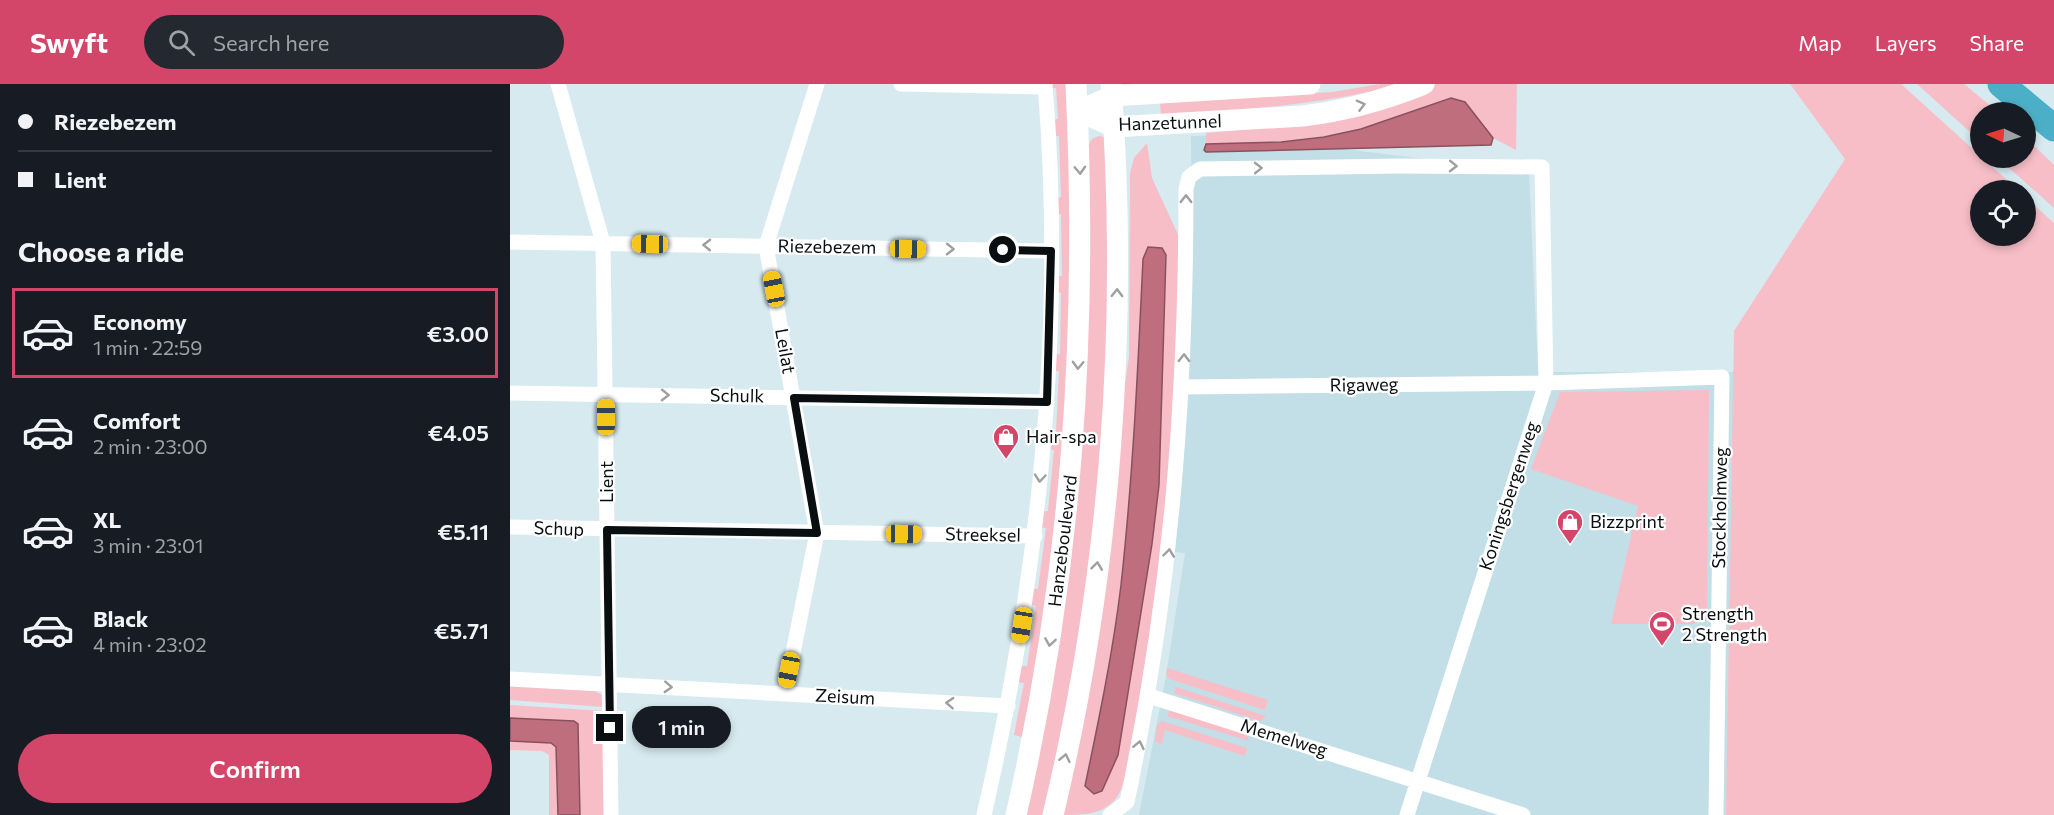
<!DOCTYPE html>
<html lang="en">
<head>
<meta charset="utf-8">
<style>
  body { margin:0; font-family:Commissioner,sans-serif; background:#242831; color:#f1f3f6; height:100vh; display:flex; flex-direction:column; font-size:22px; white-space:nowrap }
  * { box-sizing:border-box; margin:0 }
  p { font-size:20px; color:#9ea1a6 }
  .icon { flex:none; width:33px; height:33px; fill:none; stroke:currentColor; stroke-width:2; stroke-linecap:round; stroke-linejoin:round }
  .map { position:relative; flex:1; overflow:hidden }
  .drawer { display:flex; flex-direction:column; background:#171b24; width:510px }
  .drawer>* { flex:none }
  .guide { display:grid; align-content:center; height:132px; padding:0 18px; background:#171b24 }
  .needle { width:39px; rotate:274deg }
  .tools { position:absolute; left:1460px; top:18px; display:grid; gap:12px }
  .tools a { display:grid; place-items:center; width:66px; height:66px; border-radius:50%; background:#171b24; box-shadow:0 3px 9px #0003; font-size:30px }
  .end { position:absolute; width:27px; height:27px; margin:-14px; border:8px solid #090f11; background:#fff; box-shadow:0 0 0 3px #fff }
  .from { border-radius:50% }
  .bubble { position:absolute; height:42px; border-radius:21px; background:#171b24; box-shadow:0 3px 9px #0003; font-size:20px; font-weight:600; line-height:42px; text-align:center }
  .car { position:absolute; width:18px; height:36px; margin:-18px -9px; border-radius:8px; box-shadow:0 0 4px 2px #0007; background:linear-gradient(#f5c518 24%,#345 0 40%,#f5c518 0 76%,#345 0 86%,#f5c518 0) }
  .guide b { display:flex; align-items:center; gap:21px; height:57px; font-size:22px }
  .guide b+b { border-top:2px solid #363941 }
  .guide i { width:15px; height:15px; background:#f1f3f6 }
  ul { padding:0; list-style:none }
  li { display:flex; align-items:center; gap:18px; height:90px; margin:0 12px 9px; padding:0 6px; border:3px solid transparent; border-radius:0px }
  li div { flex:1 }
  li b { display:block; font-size:22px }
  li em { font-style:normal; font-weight:600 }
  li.current { border-color:#d4456a }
  li>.icon { width:54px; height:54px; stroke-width:1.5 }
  h2 { padding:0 18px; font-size:27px; line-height:72px }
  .cta { display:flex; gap:12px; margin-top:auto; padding:12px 18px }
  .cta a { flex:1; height:69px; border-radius:36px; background:#d4456a; color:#fff; font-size:24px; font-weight:600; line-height:69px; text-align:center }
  header { display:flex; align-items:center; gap:36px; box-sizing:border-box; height:84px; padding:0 30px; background:#d4456a; color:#fff }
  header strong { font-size:28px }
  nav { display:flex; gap:33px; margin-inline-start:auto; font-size:21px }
  .search { width:420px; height:54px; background:#242831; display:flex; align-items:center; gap:15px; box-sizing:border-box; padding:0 21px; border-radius:33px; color:#9ea1a6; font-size:22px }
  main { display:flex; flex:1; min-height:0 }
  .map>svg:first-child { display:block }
  .built { fill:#c2dee6 }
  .green { fill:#f8bec7; fill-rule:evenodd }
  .water { fill:#bf6e7d; stroke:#88525d; stroke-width:1.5 }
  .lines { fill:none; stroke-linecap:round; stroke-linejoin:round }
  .street { stroke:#fff; stroke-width:15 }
  .secondary { stroke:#fff; stroke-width:21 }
  .highway { stroke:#4bb0c7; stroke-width:27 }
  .oneway { stroke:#9d9fa0 }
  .route { stroke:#090f11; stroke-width:8 }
  .labels { text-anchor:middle; stroke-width:4.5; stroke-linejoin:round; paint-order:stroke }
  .street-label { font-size:18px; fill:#090f11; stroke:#fff }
  .poi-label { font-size:18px; fill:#090f11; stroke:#fff; text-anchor:start }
</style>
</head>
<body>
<header>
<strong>Swyft</strong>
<div class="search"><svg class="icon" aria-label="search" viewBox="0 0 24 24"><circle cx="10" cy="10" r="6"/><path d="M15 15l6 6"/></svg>Search here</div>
<nav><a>Map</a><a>Layers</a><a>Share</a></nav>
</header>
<main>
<section class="drawer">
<div class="guide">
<b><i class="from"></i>Riezebezem</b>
<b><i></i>Lient</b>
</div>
<h2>Choose a ride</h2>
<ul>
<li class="current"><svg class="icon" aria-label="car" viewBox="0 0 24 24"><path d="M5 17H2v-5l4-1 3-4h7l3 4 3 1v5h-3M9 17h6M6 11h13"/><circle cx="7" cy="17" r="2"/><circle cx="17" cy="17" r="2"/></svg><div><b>Economy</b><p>1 min · 22:59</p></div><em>€3.00</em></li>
<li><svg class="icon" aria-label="car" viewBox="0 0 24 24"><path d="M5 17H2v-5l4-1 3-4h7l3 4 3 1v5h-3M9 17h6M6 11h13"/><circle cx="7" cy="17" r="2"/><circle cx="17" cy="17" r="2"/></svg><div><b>Comfort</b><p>2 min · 23:00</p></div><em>€4.05</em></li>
<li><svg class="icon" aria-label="car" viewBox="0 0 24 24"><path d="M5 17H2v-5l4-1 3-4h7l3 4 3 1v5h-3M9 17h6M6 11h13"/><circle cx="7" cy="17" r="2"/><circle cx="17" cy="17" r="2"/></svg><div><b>XL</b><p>3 min · 23:01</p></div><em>€5.11</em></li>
<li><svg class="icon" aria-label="car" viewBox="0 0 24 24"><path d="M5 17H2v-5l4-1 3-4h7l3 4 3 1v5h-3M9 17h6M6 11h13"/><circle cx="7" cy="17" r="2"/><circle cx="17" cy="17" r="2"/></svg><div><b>Black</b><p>4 min · 23:02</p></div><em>€5.71</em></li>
</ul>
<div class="cta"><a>Confirm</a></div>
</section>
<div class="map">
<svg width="1544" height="731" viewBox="0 0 1544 731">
  <rect width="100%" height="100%" fill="#d6eaef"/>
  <path class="built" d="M713,51L1019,87L1028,288H1242L1243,731H629L656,592L675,469L665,468L678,319L682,156L681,52Z"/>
  <path class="green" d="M539,0H561L567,210L529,599L512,653L504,651L514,599L507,598L510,582H517L526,522L520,520L522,505H528L536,444L530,443L532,427H538L544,366L538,365L539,349L546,348L549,287H543V271L550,270L551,209L545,208V192H552L551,130H545V114L551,113L549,52H542L541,36L548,35L546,4H540Z
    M871,0H895C815,20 734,26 651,32L650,19L822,8Z
    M925,0H1007L1006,66L983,54L955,18L941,14C910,24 880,38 849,46C798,57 748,59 696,60V49C773,43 853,29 925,0Z
    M1280,0H1391L1508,106H1470V152H1515V113L1544,139V731H1216L1224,247L1335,75Z
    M1407,0H1454L1488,28H1470V57Z
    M589,52L594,53L603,143L586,456L538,731H511L531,640L578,61L582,55Z
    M1515,53L1544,81V124L1488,74H1515Z
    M637,59L642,94L671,157L655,459L615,701H613C602,731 578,731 548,731L619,273L620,89L624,74ZM656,171L649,401L642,460L575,702L594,615L611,502L625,354Z
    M1199,306L1197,535L1183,540H1101L1128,422L1021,385L1050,308Z
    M657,584L758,616L755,626L660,595L656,591Z
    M0,602L85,607L92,611L93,623L0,616Z
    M666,603L756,632L750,637L664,609Z
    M0,621L94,627L95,731H70L69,645L64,637L0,634Z
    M660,626L736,650L739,657L657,632Z
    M652,637L737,664L735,672L655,646L652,660L645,658L647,641Z
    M0,657L41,659L46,663L48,731H39V671L32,667L0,666Z"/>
  <path class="water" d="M941,14L955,18L983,54L981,61L696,68L694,66L696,60L771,58L814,53L851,45Z
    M638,163L652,164L656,171L649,401L642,460L608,671L592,707L584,710L575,702C589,635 603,568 611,501C623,392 628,283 633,175Z
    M0,634L64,637L68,640L70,731H48L46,663L41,659L0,657Z"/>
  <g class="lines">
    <path class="street" d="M48,0L93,159L101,731
      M391,0L535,3
      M0,158L541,167
      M673,303L1036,299L1212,293L1206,731
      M0,309L537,318
      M0,443L525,452
      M0,595L498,622
      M275,609L307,449L256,162L307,0
      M639,612L1013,731
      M474,731C529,492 555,245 535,0
      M600,731L617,718C661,511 676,317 676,105L679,93L690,85L889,82L1032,83L1036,299L897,731"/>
    <path class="secondary" d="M568,27L604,43L793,32C835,27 875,16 914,0
      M568,27L602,12L800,0
      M506,731C562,488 578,248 566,0
      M543,731C600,494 619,243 601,0"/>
    <path class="highway" d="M1491,0L1544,44"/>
  </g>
  <defs><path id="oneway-chevron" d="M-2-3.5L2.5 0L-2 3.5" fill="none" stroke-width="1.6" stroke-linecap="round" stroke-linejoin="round" transform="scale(1.5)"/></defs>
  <g class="oneway">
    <use href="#oneway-chevron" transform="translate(851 21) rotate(-15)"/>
    <use href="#oneway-chevron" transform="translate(943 82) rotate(1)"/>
    <use href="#oneway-chevron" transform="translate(748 84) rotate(-1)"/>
    <use href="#oneway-chevron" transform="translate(570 86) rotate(88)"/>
    <use href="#oneway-chevron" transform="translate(676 115) rotate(-90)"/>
    <use href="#oneway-chevron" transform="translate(197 161) rotate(-179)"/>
    <use href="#oneway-chevron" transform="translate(440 165) rotate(1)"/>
    <use href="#oneway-chevron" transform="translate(607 209) rotate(-89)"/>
    <use href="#oneway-chevron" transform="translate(674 274) rotate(-89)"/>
    <use href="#oneway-chevron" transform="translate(568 281) rotate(92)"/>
    <use href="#oneway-chevron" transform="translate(155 311) rotate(1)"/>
    <use href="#oneway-chevron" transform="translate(530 394) rotate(95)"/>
    <use href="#oneway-chevron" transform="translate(659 469) rotate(-83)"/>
    <use href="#oneway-chevron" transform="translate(587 482) rotate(-83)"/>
    <use href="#oneway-chevron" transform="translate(540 558) rotate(99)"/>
    <use href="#oneway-chevron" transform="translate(158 603) rotate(3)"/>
    <use href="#oneway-chevron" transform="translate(440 619) rotate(-177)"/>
    <use href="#oneway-chevron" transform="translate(629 661) rotate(-78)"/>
    <use href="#oneway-chevron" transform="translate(555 674) rotate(-78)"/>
  </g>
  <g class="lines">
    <path class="route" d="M100,644L97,446L307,449L284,314L537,318L541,167L493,166"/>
  </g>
  <defs>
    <g id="shop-pin" transform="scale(1.35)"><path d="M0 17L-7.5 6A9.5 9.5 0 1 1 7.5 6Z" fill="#d4456a" stroke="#fff"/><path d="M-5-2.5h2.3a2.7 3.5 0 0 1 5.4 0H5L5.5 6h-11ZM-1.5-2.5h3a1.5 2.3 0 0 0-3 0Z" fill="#fff"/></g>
    <g id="stadium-pin" transform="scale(1.35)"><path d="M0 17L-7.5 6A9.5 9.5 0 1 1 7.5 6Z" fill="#d4456a" stroke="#fff"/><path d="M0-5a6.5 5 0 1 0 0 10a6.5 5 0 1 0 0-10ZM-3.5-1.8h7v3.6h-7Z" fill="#fff"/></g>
  </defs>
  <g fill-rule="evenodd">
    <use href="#shop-pin" x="496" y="353"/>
    <use href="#shop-pin" x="1060" y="438"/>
    <use href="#stadium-pin" x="1152" y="540"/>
  </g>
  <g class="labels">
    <g class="street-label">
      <text transform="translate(660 39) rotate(-2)" y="6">Hanzetunnel</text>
      <text transform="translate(317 163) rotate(1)" y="6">Riezebezem</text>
      <text transform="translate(275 267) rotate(80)" y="6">Leilat</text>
      <text transform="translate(854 301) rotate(-1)" y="6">Rigaweg</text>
      <text transform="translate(227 312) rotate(1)" y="6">Schulk</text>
      <text transform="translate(97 398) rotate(-90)" y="6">Lient</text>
      <text transform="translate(999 412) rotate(-72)" y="6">Koningsbergenweg</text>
      <text transform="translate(1210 424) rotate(-89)" y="6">Stockholmweg</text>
      <text transform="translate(49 445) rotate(2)" y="6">Schup</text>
      <text transform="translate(473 451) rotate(1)" y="6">Streeksel</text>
      <text transform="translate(553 457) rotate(-83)" y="6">Hanzeboulevard</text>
      <text transform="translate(335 613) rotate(3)" y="6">Zeisum</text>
      <text transform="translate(774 654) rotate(17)" y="6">Memelweg</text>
    </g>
    <g class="poi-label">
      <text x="516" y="359">Hair-spa</text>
      <text x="1080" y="444">Bizzprint</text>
      <text x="1172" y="536">Strength<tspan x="1172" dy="21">2 Strength</tspan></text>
    </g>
  </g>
</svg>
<div class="tools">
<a><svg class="needle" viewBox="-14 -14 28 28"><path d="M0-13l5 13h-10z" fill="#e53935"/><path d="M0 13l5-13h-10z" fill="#9ea1a6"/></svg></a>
<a><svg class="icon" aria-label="locate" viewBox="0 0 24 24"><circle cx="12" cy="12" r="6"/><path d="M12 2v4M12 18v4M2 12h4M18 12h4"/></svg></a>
</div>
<i class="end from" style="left:493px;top:166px"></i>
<i class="end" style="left:100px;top:644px"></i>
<div class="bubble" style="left:122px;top:622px;width:99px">1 min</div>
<i class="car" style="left:140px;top:160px;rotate:271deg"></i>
<i class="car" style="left:398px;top:165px;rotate:91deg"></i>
<i class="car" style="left:264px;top:205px;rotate:349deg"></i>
<i class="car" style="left:96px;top:333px;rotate:0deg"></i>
<i class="car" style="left:394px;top:450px;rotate:91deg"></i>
<i class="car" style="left:512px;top:541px;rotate:189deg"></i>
<i class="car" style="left:279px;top:586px;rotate:191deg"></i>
</div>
</main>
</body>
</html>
